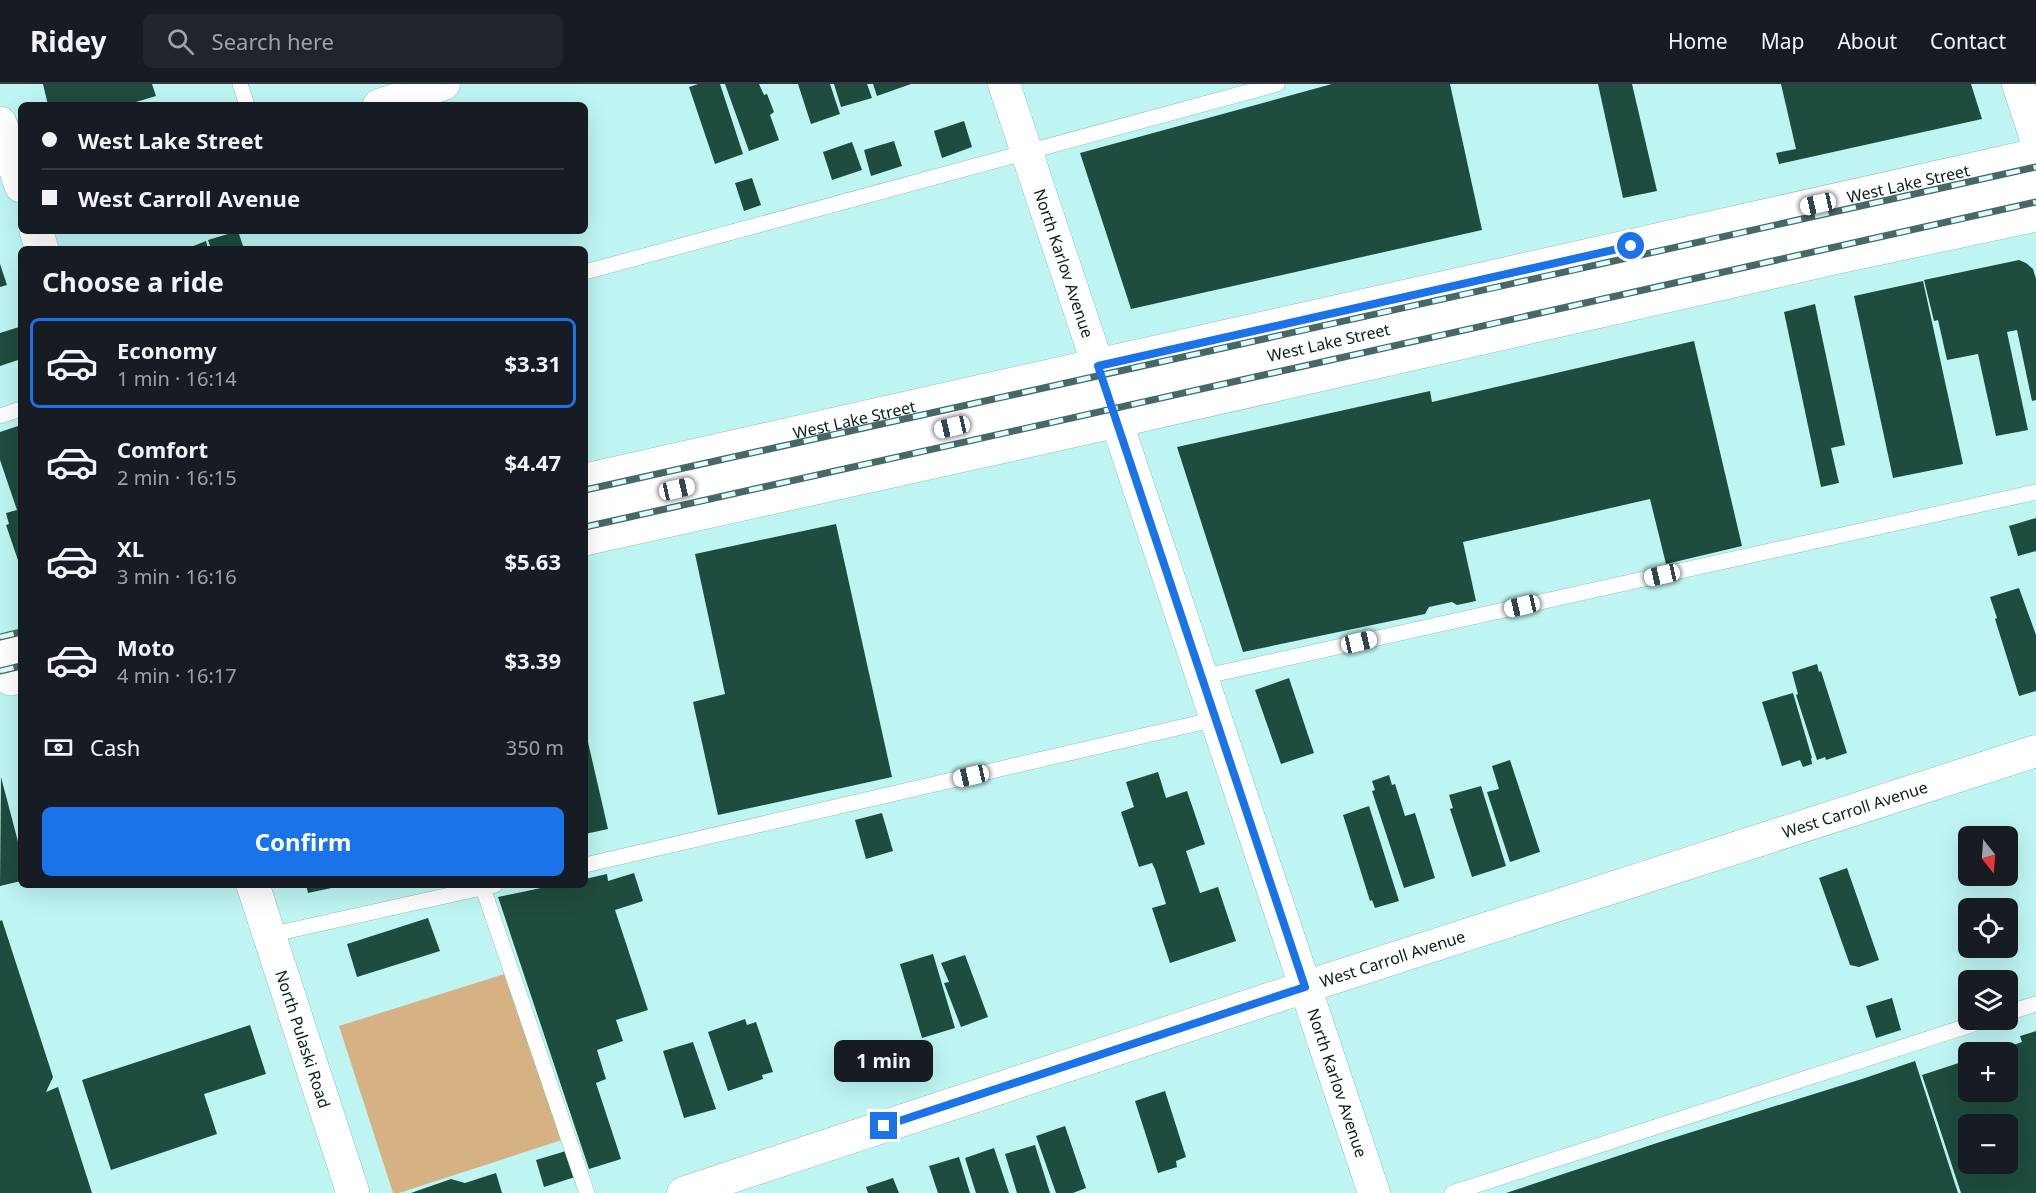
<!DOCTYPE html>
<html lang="en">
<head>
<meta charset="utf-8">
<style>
  body { margin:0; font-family:"Noto Sans",sans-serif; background:#20242c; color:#f1f3f6; height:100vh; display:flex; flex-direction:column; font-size:22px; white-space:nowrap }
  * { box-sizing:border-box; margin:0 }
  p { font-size:20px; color:#9ea1a6 }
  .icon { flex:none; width:33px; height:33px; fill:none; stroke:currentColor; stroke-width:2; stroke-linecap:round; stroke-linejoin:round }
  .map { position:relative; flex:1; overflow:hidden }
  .drawer { position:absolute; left:18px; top:162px; width:570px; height:642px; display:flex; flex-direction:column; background:#171b24; border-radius:9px; box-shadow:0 6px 24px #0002 }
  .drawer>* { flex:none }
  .banner { position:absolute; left:18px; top:18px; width:570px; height:132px; border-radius:9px; box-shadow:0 6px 24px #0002; display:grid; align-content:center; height:132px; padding:0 24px; background:#171b24 }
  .needle { width:39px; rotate:163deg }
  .fabs { position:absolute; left:1958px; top:742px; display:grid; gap:12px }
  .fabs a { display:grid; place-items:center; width:60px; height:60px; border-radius:9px; background:#171b24; box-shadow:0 6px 24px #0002; font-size:30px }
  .end { position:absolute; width:27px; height:27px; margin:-14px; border:8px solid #1a73e8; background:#fff; box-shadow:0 0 0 3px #fff }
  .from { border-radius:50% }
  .bubble { position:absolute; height:42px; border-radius:9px; background:#171b24; box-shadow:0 6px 24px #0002; font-size:20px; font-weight:700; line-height:42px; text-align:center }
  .car { position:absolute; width:18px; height:36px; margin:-18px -9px; border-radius:8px; box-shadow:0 0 4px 2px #0007; background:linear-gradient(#fff 24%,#345 0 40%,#fff 0 76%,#345 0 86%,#fff 0) }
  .banner b { display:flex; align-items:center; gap:21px; height:57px; font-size:22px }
  .banner b+b { border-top:2px solid #363941 }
  .banner i { width:15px; height:15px; background:#f1f3f6 }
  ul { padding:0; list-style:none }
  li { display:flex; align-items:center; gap:18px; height:90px; margin:0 12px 9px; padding:0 12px; border:3px solid transparent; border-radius:9px }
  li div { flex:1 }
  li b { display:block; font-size:22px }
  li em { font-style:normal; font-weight:700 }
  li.on { border-color:#1a73e8 }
  li>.icon { width:54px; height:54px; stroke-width:1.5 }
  h2 { padding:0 24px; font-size:27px; line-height:72px }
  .pay { display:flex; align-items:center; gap:15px; height:66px; padding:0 24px; font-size:22px }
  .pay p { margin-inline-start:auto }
  .button { display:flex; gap:12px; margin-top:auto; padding:12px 24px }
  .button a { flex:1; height:69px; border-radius:9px; background:#1a73e8; color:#fff; font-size:24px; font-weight:700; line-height:69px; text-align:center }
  header { display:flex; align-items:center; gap:36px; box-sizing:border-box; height:84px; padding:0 30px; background:#171b24; border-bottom:2px solid #363941 }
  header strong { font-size:28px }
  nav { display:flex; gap:33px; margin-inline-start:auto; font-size:21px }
  .search { width:420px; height:54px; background:#20242c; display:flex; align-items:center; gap:15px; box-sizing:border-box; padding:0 21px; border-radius:9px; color:#9ea1a6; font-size:22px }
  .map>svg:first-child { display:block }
  .green { fill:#d5b184 }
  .building { fill:#1e4c3f; fill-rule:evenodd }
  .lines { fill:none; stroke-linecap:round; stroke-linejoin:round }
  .lane-casing { stroke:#8bc1be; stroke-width:16 }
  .street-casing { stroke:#8bc1be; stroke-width:33 }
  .secondary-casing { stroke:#8bc1be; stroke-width:34 }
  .lane { stroke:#fff; stroke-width:15 }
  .street { stroke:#fff; stroke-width:32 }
  .secondary { stroke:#fff; stroke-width:33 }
  .rail-casing { stroke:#476866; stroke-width:7 }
  .rail { stroke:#ddfefc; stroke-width:4.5; stroke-dasharray:14; stroke-linecap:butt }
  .route { stroke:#1a73e8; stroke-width:8 }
  .labels { text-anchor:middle; stroke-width:6; stroke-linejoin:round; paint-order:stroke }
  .street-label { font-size:16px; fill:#071d1c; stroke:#ddfefc }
</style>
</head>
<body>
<header>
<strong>Ridey</strong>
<div class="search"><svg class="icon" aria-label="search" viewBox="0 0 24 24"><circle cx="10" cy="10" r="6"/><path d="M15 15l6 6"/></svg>Search here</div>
<nav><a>Home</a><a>Map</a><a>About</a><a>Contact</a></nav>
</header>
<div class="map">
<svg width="2036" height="1109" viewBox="0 0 2036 1109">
  <rect width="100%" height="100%" fill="#bef5f2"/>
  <path class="green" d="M511,888L568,1054L399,1109H393L339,942Z"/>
  <path class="building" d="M43,0H152L156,12L126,21H48Z
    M698,0H720L743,70L715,80L689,3Z
    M725,0H759L764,11L767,10L774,28L770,31L779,56L749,67Z
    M798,0H830L840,30L811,40Z
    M834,0H867L872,14L841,23Z
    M873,0H911L877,12Z
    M1332,0H1450L1482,146L1131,225L1080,69Z
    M1598,0H1632L1657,107L1623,114Z
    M1781,0H1971L1982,35L1779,80L1776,69L1796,65Z
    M964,37L972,63L942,74L934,47Z
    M894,57L902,82L871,92L864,66Z
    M852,58L862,86L832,96L823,68Z
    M752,94L761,121L744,127L735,99Z
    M238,147L244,165H211L208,156Z
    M206,157L208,165H186Z
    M2019,176L2026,179L2033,185L2036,195V316L2032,317L2017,246L2007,248L2028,346L1996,352L1978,270L1947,276L1938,236L1934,237L1924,196Z
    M0,180L7,201L0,203Z
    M1923,197L1963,380L1893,394L1854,212Z
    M1815,220L1845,361L1831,364L1839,399L1821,403L1784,228Z
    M19,243L21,251V275L0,282V249Z
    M1694,257L1742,462L1666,480L1650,415L1463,458L1476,517L1457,521L1452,518L1429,523L1425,530L1243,568L1177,363L1430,307L1432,318Z
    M21,341V485L6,441L9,440L6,429L17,426L0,376V348Z
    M2036,434V467L2018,472L2009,442Z
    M836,440L892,693L718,731L693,618L725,610L695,470Z
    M2019,504L2036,551V607L2019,612L1995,535L1997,534L1990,513Z
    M1817,580L1819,588L1821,587L1847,669L1826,676L1825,673L1817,676L1796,611L1798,610L1792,588Z
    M1289,594L1314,669L1281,680L1255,606Z
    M1793,609L1812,674H1811L1812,680L1803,683L1800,676L1782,682L1762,618Z
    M585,645L608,745L585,750Z
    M1510,676L1540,768L1510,778L1487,708L1499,705L1492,682Z
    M1158,688L1166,714L1187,707L1205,760L1186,767L1200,809L1218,803L1236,857L1170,879L1152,824L1166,820L1155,785L1152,779L1139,783L1121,728L1134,723L1126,698Z
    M1389,691L1392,701L1395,700L1405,732L1415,729L1435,794L1404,804L1372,707L1375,706L1372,697Z
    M1,693L21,769V797L0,802Z
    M1481,702L1506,782L1472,793L1450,725L1453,724L1449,711Z
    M1369,722L1399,817L1375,824L1372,816L1370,817L1343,731Z
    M882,729L893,767L866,775L855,736Z
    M1847,784L1879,876L1859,883L1850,881L1819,794Z
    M634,789L643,817L615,826L648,926L616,936L623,957L597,966L606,995L596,999L621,1075L589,1085L498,813L555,801H585V795L607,790L608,797Z
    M306,801H341V802L308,809Z
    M428,834L440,867L357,893L347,860Z
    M2,836L53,993L46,1008L58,1003L92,1109H0V837Z
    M933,870L955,944L922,954L900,880Z
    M965,871L988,933L961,943L944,899L949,898L941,879Z
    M1892,914L1901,946L1876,954L1866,922Z
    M745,935L747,941L756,938L773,988L762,991L763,995L728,1007L708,948Z
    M250,941L266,990L204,1010L217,1050L111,1086L82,996Z
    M2036,947V1109H1961L1922,991L1968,976V1008H2007V969H1990L2022,958L2020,952ZM1968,1041H2007V1080H1968Z
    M693,958L716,1025L684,1034L663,967Z
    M1915,977L1958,1109H1506L1663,1057L1862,995Z
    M1165,1007L1186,1073L1176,1077L1177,1083L1158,1089L1135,1017Z
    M1065,1042L1086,1104L1073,1109H1056L1036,1052Z
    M1035,1061L1050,1109H1017L1005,1070Z
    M994,1064L1009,1109H976L965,1074Z
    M566,1067L575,1093L544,1103L536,1076Z
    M959,1073L970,1109H938L929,1082Z
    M496,1089L502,1109H411L451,1095L465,1099Z
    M893,1094L899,1109H868L866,1103Z"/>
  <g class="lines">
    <g class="lane-casing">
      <path id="lane" d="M240,0L247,21
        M585,188L1277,0
        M0,332L21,325
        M1202,593L2036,408
        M585,781L1216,635
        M483,804L587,1109
        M269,851L495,801
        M2007,929L2036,920
        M1452,1109L1986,936"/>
    </g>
    <g class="street-casing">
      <g id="street">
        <path id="s1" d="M1004,0L1374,1109"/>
        <path d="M2018,0L2036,55"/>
        <path d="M379,21L444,0"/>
        <path id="s2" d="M683,1109L1305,903L2036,667"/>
      </g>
    </g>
    <g class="secondary-casing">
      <g id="secondary">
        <path d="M0,39L21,102"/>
        <path d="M36,147L42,165"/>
        <path id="s3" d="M585,396L2036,71"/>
        <path id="s4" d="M585,425L2036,100"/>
        <path d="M585,455L1077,346L1834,174L2036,131"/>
        <path d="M0,569L21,564"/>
        <path d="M0,589L11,595L21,592"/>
        <path id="s5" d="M253,801L353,1109"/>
      </g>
    </g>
    <use href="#lane" class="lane"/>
    <use href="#street" class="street"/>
    <use href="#secondary" class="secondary"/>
    <g class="rail-casing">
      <path id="rail" d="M585,406L2036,83
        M585,443L2036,118
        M0,553L21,548
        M0,587L21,582"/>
    </g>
    <use href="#rail" class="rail"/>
  </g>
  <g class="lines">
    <path class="route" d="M884,1042L1305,903L1098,282L1631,162"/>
  </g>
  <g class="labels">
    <g class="street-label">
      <text dy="6" stroke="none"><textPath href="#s3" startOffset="1356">West Lake Street</textPath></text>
      <text dy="6" stroke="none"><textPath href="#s1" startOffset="189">North Karlov Avenue</textPath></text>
      <text dy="6" stroke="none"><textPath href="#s4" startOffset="762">West Lake Street</textPath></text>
      <text dy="6" stroke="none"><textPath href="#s3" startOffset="276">West Lake Street</textPath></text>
      <text dy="6" stroke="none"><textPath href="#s2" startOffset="1233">West Carroll Avenue</textPath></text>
      <text dy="6" stroke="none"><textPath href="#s2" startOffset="747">West Carroll Avenue</textPath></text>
      <text dy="6" stroke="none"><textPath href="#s5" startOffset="162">North Pulaski Road</textPath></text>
      <text dy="6" stroke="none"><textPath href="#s1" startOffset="1053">North Karlov Avenue</textPath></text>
    </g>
  </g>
</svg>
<div class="fabs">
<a><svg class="needle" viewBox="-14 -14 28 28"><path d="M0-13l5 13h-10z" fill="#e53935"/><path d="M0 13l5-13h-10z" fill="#9ea1a6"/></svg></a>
<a><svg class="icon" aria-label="locate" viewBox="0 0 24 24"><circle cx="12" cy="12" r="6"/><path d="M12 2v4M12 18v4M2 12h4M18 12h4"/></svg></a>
<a><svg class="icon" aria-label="layers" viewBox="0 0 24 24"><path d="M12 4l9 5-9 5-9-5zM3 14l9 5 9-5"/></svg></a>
<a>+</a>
<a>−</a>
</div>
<i class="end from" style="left:1631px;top:162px"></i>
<i class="end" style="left:884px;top:1042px"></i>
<div class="bubble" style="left:834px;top:956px;width:99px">1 min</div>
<i class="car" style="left:1818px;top:120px;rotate:257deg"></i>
<i class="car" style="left:952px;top:343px;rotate:257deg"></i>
<i class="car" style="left:677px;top:405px;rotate:77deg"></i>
<i class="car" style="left:1662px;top:491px;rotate:257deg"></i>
<i class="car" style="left:1522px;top:522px;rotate:257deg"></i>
<i class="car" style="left:1359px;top:558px;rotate:77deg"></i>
<i class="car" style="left:971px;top:692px;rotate:257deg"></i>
<div class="banner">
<b><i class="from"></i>West Lake Street</b>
<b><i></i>West Carroll Avenue</b>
</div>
<section class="drawer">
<h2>Choose a ride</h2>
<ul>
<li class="on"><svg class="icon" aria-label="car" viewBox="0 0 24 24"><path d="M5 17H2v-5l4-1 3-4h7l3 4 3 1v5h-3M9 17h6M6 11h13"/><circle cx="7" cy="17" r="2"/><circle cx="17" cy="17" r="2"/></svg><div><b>Economy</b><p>1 min · 16:14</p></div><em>$3.31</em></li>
<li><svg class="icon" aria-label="car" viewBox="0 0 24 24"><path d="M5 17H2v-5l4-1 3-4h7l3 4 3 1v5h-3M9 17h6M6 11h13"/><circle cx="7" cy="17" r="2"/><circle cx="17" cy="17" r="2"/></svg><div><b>Comfort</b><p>2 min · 16:15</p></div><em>$4.47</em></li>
<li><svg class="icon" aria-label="car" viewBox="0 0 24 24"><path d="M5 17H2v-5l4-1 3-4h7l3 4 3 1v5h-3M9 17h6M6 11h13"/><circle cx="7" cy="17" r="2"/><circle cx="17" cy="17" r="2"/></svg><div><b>XL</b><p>3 min · 16:16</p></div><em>$5.63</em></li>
<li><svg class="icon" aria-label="car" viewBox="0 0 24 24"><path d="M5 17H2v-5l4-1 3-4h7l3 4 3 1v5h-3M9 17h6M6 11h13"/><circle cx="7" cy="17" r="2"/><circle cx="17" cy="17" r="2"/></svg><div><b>Moto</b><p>4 min · 16:17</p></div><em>$3.39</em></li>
</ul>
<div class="pay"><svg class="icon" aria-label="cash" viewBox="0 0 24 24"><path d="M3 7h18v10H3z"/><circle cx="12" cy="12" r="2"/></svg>Cash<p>350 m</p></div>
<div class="button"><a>Confirm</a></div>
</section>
</div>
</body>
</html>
